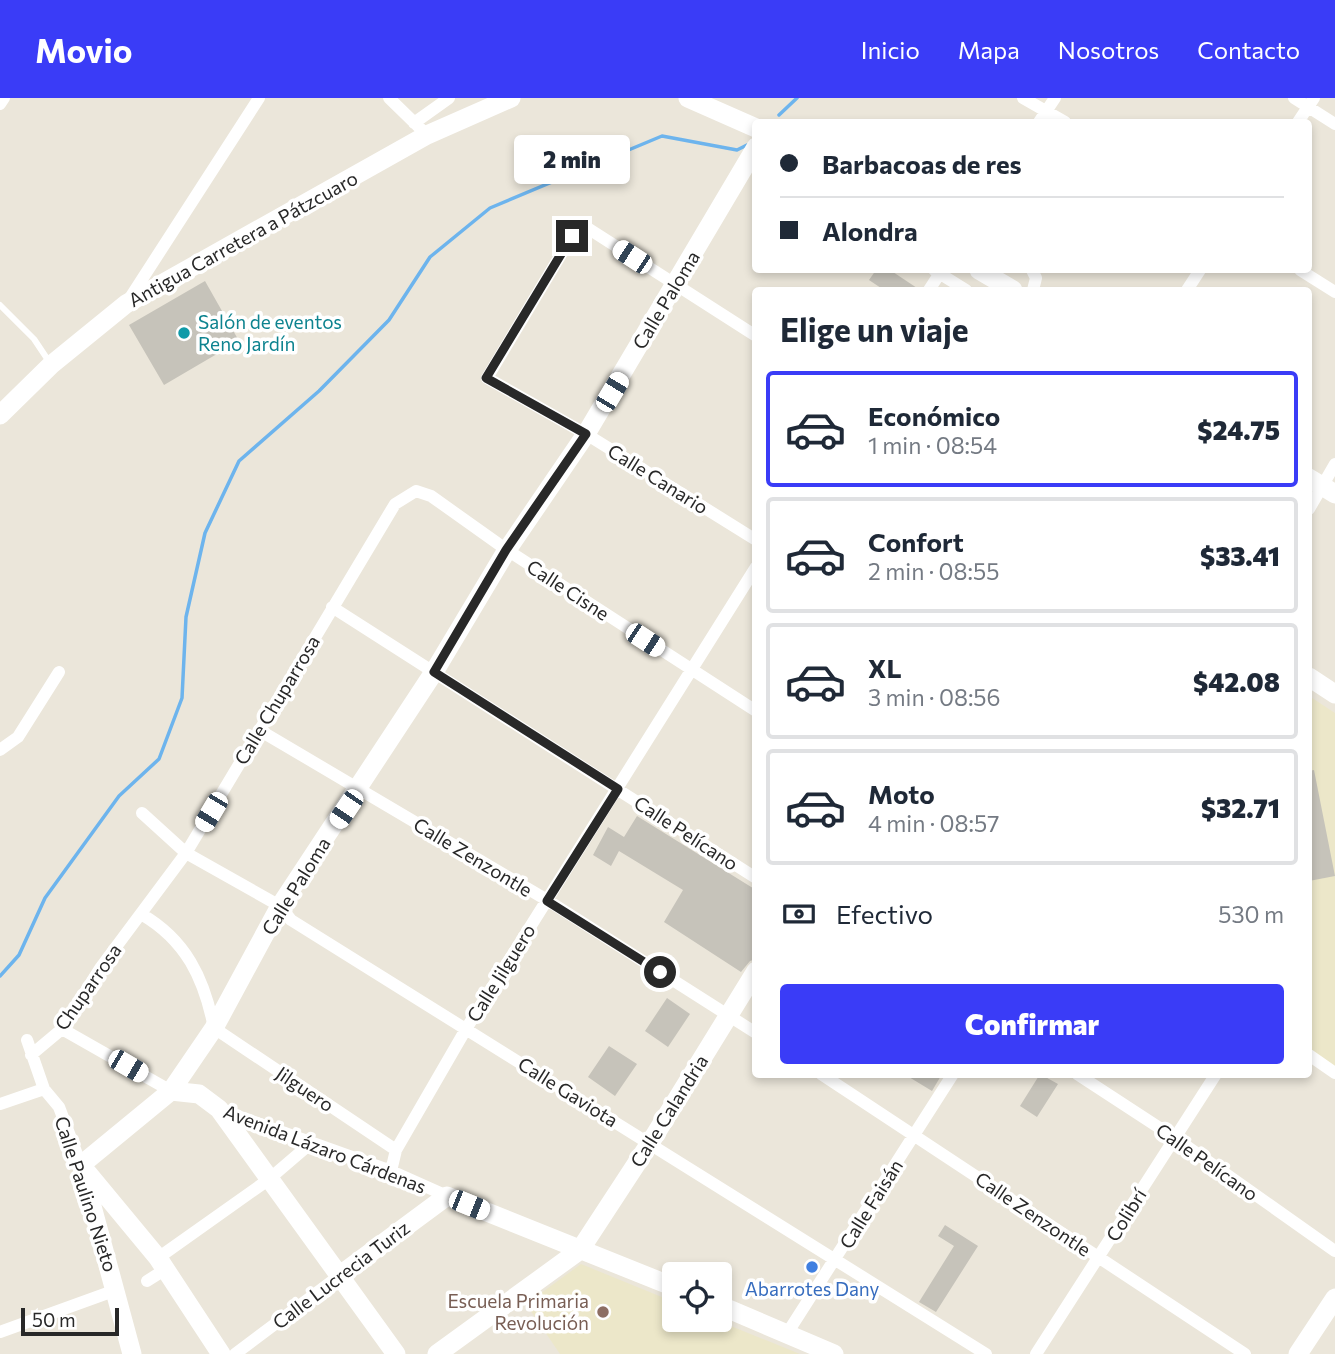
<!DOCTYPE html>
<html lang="es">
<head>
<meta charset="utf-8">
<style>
  body { margin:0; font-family:Commissioner,sans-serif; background:#f6f6f7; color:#1f2937; height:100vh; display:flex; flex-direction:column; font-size:26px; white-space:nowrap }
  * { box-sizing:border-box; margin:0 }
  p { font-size:23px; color:#747a83 }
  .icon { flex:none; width:38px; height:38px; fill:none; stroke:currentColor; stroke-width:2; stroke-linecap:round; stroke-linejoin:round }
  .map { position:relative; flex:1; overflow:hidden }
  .details { position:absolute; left:752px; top:189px; width:560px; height:791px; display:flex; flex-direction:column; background:#fff; border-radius:7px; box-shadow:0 4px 10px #0003 }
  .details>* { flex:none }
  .banner { position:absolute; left:752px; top:21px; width:560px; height:154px; border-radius:7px; box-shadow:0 4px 10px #0003; display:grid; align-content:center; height:154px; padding:0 28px; background:#fff }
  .fabs { position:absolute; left:662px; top:1164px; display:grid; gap:14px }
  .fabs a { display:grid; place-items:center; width:70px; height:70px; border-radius:7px; background:#fff; box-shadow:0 4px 10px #0003; font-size:35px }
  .scale { position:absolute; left:21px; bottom:18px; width:98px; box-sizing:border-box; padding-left:7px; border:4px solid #282828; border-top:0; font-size:19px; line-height:24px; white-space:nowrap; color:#282828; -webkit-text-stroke:5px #fff; paint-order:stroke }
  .end { position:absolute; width:32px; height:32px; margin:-16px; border:9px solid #282828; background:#fff; box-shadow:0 0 0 4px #fff }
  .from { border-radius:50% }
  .bubble { position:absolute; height:49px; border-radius:7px; background:#fff; box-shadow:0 4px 10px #0003; font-size:23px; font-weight:800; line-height:49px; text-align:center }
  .car { position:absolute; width:21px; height:42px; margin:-21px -10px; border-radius:9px; box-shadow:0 0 5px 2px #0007; background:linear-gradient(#fff 24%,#345 0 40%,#fff 0 76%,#345 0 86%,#fff 0) }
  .banner b { display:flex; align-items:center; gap:24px; height:66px; font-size:26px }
  .banner b+b { border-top:2px solid #e0e1e3 }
  .banner i { width:18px; height:18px; background:#1f2937 }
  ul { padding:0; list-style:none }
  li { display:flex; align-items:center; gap:21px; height:116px; margin:0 14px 10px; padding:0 14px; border:4px solid #e0e1e3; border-radius:7px }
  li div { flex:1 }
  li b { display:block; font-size:26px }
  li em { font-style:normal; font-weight:800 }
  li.active { border-color:#3a3cf7 }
  li>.icon { width:63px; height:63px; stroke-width:1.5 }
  h2 { padding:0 28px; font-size:32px; line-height:84px }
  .pay { display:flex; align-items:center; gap:18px; height:77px; padding:0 28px; font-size:26px }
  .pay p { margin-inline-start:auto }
  .button { display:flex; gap:14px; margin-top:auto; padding:14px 28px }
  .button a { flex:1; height:80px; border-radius:7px; background:#3a3cf7; color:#fff; font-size:28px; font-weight:800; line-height:80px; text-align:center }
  header { display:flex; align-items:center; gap:42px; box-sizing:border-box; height:98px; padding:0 35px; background:#3a3cf7; color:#fff }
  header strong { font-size:33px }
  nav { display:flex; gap:38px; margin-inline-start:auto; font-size:24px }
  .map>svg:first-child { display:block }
  .education { fill:#ece7c9 }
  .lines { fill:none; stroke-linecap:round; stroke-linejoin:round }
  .stream { stroke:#6db4ed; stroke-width:3.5 }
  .building { fill:#c6c3ba }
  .lane { stroke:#fff; stroke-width:6 }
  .street { stroke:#fff; stroke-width:12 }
  .secondary { stroke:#fff; stroke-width:19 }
  .route { stroke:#282828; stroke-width:9 }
  .culture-dot { fill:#0f9aa8; stroke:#fff; stroke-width:2.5 }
  .shop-dot { fill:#3f7fe0; stroke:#fff; stroke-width:2.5 }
  .education-dot { fill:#8d6e63; stroke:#fff; stroke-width:2.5 }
  .labels { text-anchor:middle; stroke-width:7; stroke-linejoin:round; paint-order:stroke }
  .street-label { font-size:19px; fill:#282828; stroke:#fff }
  .culture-label { font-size:19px; fill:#0d838f; stroke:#fff; text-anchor:start }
  .shop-label { font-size:19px; fill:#366cbe; stroke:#fff }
  .education-label { font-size:19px; fill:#785e54; stroke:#fff; text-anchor:end }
</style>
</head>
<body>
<header>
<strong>Movio</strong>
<nav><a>Inicio</a><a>Mapa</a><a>Nosotros</a><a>Contacto</a></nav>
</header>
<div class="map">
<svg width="1335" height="1256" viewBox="0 0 1335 1256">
  <rect width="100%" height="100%" fill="#ebe6da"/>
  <path class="education" d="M1309,598L1335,615V969L1309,953Z
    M581,1166L674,1204V1222H716L800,1256H560L526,1206Z"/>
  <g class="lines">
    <path class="stream" d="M779,17L797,0
      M0,878L19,857L45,800L119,698L159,661L182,600L186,519L205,435L239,363L319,293L389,222L430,159L490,110L662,38L737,52L747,47"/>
  </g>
  <path class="building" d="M876,172H890L920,192H884L869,182Z
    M205,183L239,243L164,287L129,227Z
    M1314,672L1335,778L1309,783V673Z
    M637,718L756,792V861L750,863L741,874L664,824L683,792L619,753L611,768L593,757L608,729L624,739Z
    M667,900L690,916L668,949L645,933Z
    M609,948L637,966L615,998L588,979Z
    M904,976H942L932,993Z
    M1040,976L1058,986L1037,1019L1020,1008Z
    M945,1127L978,1148L936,1214L919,1204L954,1148L938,1138Z"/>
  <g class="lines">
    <path class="lane" d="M0,207L34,241L50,265"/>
    <path class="street" d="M389,0L427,37
      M1023,0L1065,24
      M1294,0L1335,26
      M0,6L4,0
      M1039,24L1055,0
      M1298,24L1314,0
      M414,25L449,0
      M934,172L966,192
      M1032,172L1036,180L1033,192
      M1300,172L1335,194
      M929,192L940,175
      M1187,192L1200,172
      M128,203L259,0
      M756,238L589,131H580L572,138L487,280L586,336L756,442
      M1309,411L1335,366
      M332,509L756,780
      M259,632L547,802L756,935
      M0,652L18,639L59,574
      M142,715L186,755L280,808L291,822L986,1256
      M141,816C186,842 204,880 214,930L396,1052
      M62,931L171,993
      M27,942L44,991L59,1009L81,1067
      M31,957L62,931L101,869L186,755L395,406L416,393L431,398L507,452L756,613
      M1309,957L1335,975
      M821,976L1245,1256
      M1077,976L1175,1040L1335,1153
      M0,1006L44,991
      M221,1012L391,1073L447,1098
      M391,1073L396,1052L466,931L756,469
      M158,1160L268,1082L310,1046
      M147,1183L166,1171
      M0,1234L116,1192
      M788,1234L953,976
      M235,1256L339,1178
      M1036,1256L1216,976"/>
    <path class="secondary" d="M688,0L756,30
      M979,172L1013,192
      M0,317L51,267L126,206L427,37L511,0
      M1309,380L1335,396
      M1309,579L1335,596
      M171,993L199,996L219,1011L396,1256
      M81,1067L171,993L214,930L280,808L434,574L507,452L586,336L756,49
      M81,1067L158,1160L221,1256
      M83,1075L132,1256
      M339,1178L447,1098L674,1189
      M719,1207L834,1256
      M437,1256L580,1152L650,1045L756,873
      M1298,1256L1335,1200"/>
  </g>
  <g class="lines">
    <path class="route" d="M572,138L486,280L586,336L506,452L434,574L618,691L547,803L660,874"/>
  </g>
  <circle class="culture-dot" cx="184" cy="235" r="7"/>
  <circle class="shop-dot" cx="812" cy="1169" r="7"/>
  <circle class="education-dot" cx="603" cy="1214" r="7"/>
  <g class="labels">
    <g class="street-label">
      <text transform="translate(243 141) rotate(-29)" y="7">Antigua Carretera a Pátzcuaro</text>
      <text transform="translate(666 202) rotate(-59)" y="7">Calle Paloma</text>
      <text transform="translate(658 381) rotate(32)" y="7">Calle Canario</text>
      <text transform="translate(568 492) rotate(33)" y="7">Calle Cisne</text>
      <text transform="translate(277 602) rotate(-59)" y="7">Calle Chuparrosa</text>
      <text transform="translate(686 735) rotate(33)" y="7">Calle Pelícano</text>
      <text transform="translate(473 759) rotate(31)" y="7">Calle Zenzontle</text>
      <text transform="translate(296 788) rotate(-58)" y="7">Calle Paloma</text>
      <text transform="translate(501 875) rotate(-58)" y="7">Calle Jilguero</text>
      <text transform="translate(88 889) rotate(-55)" y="7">Chuparrosa</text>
      <text transform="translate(305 991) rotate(34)" y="7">Jilguero</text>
      <text transform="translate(568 994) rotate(32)" y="7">Calle Gaviota</text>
      <text transform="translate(669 1013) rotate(-58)" y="7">Calle Calandria</text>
      <text transform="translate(325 1051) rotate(21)" y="7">Avenida Lázaro Cárdenas</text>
      <text transform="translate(1207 1064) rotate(35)" y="7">Calle Pelícano</text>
      <text transform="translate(86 1096) rotate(72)" y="7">Calle Paulino Nieto</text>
      <text transform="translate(871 1106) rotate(-58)" y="7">Calle Faisán</text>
      <text transform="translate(1033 1116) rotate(34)" y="7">Calle Zenzontle</text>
      <text transform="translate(1126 1117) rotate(-58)" y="7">Colibrí</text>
      <text transform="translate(341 1177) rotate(-37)" y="7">Calle Lucrecia Turiz</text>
    </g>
    <g class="culture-label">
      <text x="198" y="231">Salón de eventos<tspan x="198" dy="22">Reno Jardín</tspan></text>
    </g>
    <g class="shop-label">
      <text x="812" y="1198">Abarrotes Dany</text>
    </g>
    <g class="education-label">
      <text x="589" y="1210">Escuela Primaria<tspan x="589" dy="22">Revolución</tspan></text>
    </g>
  </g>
</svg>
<div class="fabs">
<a><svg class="icon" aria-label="locate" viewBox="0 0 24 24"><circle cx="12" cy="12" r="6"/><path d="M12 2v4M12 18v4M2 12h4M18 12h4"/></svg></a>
</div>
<div class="scale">50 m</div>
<i class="end from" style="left:660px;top:874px"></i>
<i class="end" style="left:572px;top:138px"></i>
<div class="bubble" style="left:514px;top:37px;width:116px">2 min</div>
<i class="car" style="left:632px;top:159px;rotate:303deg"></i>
<i class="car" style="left:612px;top:294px;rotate:31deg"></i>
<i class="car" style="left:645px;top:542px;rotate:123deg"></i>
<i class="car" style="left:346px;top:711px;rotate:214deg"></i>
<i class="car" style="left:211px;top:714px;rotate:211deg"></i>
<i class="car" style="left:128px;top:968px;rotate:120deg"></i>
<i class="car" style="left:469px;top:1107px;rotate:112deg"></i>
<div class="banner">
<b><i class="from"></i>Barbacoas de res</b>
<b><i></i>Alondra</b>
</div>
<section class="details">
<h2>Elige un viaje</h2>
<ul>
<li class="active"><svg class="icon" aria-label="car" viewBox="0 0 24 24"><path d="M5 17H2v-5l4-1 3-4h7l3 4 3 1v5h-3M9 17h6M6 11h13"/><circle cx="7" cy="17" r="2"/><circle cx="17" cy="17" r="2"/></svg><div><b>Económico</b><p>1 min · 08:54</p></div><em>$24.75</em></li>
<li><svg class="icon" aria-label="car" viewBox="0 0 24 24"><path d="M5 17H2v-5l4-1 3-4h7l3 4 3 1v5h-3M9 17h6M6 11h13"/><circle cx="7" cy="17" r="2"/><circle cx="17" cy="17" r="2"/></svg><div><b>Confort</b><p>2 min · 08:55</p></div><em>$33.41</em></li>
<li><svg class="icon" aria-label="car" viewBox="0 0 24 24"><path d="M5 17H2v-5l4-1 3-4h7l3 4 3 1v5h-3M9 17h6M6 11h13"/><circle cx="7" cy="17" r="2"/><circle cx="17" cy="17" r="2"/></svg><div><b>XL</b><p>3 min · 08:56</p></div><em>$42.08</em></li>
<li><svg class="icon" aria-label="car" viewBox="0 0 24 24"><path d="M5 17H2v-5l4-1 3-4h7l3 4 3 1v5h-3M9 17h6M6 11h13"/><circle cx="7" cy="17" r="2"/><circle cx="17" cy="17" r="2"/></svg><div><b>Moto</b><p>4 min · 08:57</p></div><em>$32.71</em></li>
</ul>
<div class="pay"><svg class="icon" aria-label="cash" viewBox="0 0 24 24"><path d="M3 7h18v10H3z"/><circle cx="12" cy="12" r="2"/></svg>Efectivo<p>530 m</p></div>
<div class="button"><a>Confirmar</a></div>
</section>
</div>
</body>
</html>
